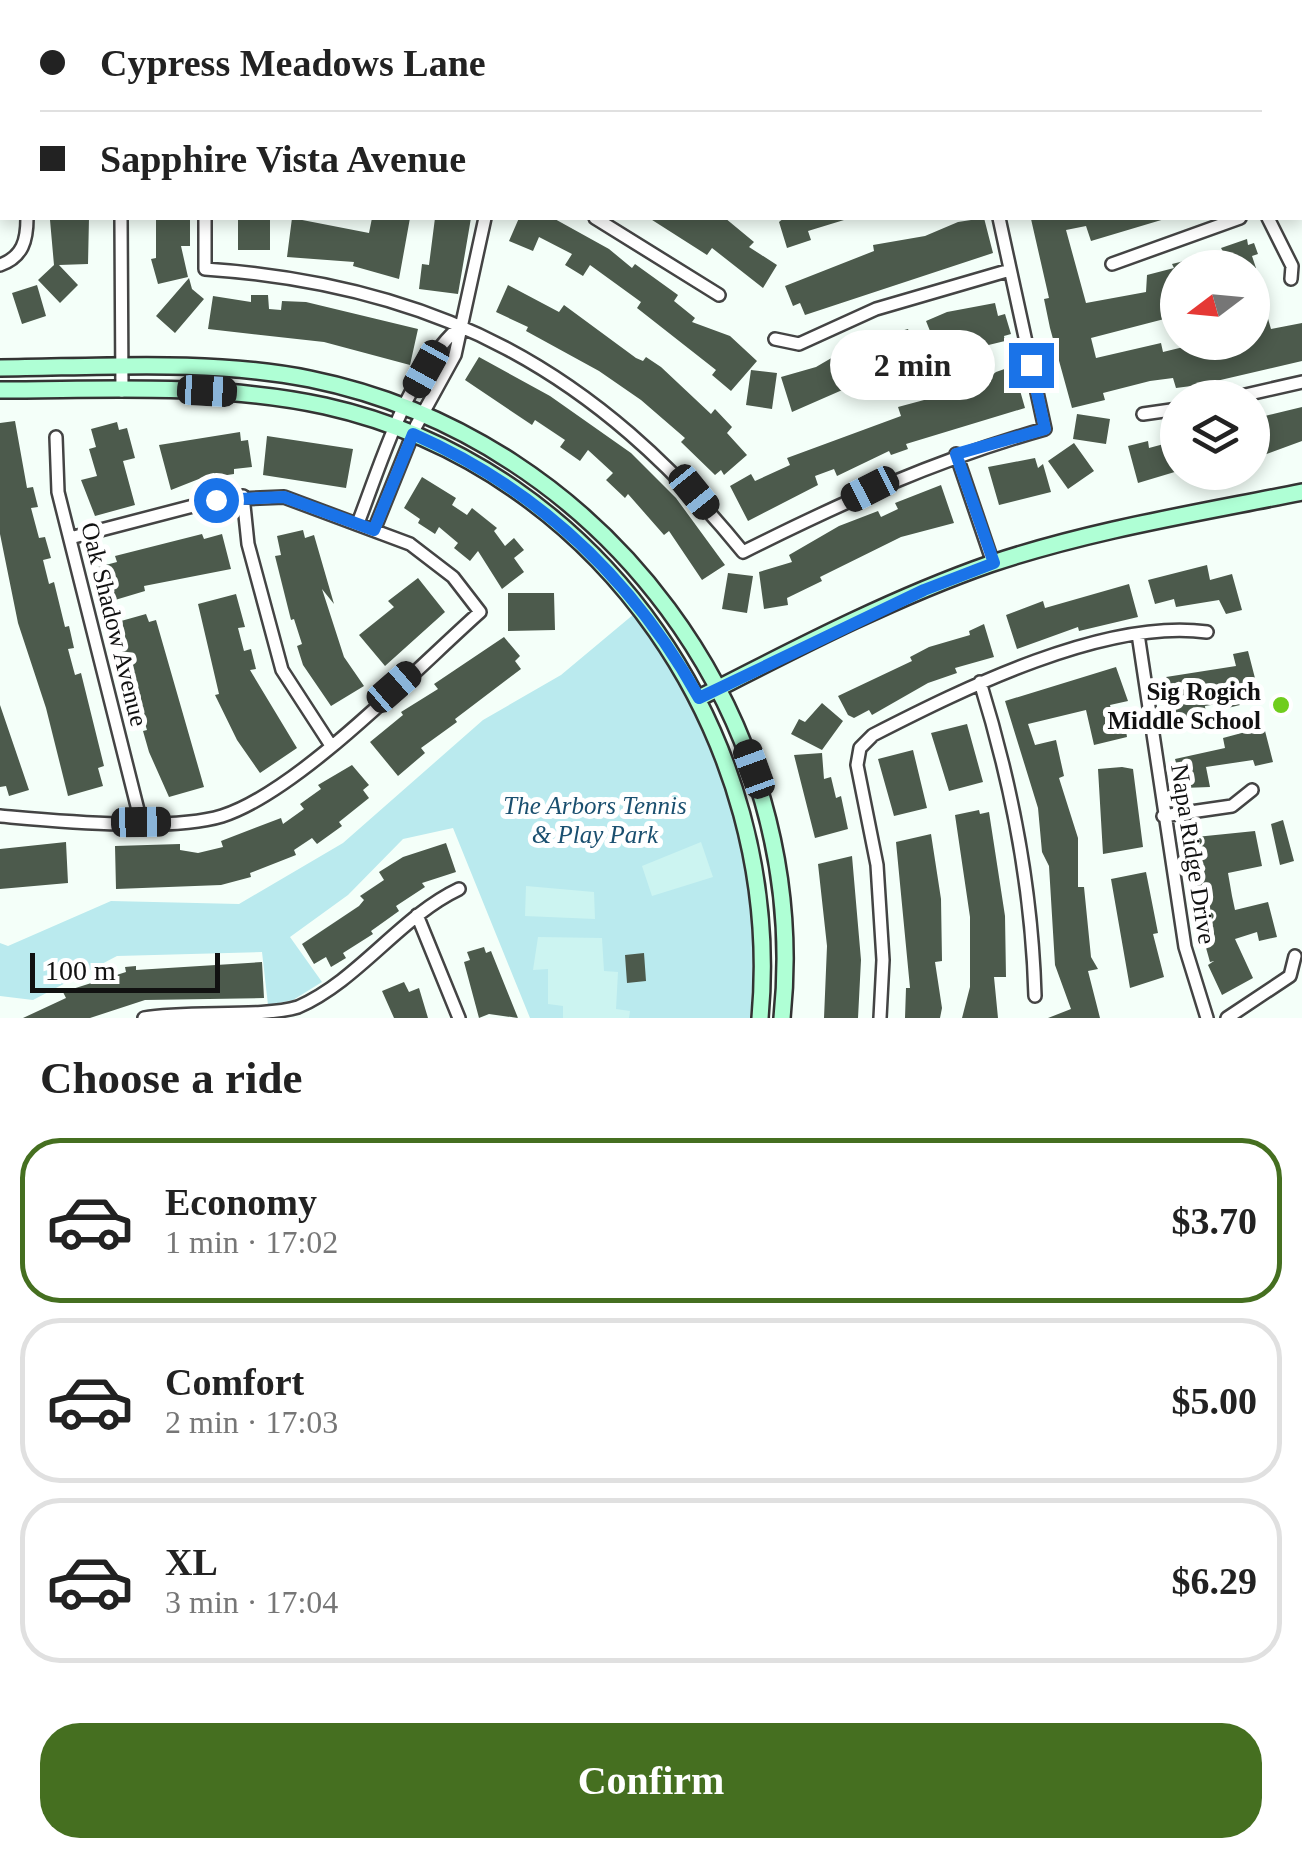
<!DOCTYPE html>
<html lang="en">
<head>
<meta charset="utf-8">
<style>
  body { margin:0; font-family:"Times New Roman",serif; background:#f2f2f2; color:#222; height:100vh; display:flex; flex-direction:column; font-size:38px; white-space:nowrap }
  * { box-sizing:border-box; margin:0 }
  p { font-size:32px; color:#767676 }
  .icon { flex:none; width:55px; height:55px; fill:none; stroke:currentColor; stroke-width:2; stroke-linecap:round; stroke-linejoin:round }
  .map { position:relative; height:1018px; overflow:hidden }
  .panel { display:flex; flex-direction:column; background:#fff; flex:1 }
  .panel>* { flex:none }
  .banner { position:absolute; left:0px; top:0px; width:1302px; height:220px; box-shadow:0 5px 15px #0003; display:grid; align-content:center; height:220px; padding:0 40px; background:#fff }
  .needle { width:65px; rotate:254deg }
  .fabs { position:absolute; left:1160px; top:250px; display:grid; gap:20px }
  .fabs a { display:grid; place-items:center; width:110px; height:110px; border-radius:50%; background:#fff; box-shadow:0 5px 15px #0003; font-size:50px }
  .scale { position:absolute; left:30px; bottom:25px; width:190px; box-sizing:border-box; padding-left:10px; border:5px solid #111; border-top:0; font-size:28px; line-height:35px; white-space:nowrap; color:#111; -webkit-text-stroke:8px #fff; paint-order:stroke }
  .end { position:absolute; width:45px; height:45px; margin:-22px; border:12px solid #1a73e8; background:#fff; box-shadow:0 0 0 5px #fff }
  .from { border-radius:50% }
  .bubble { position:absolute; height:70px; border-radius:35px; background:#fff; box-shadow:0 5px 15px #0003; font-size:32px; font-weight:700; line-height:70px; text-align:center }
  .car { position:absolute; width:30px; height:60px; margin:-30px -15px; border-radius:12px; box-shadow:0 0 8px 2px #0007; background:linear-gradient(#222 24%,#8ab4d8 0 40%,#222 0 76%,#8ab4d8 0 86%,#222 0) }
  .banner b { display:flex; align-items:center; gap:35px; height:95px; font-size:38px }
  .banner b+b { border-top:2px solid #e0e0e0 }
  .banner i { width:25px; height:25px; background:#222 }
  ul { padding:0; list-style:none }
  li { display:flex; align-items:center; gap:30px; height:165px; margin:0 20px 15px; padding:0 20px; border:5px solid #e0e0e0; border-radius:40px }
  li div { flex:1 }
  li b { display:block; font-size:38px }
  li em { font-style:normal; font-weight:700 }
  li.on { border-color:#456f20 }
  li>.icon { width:90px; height:90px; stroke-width:1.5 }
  h2 { padding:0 40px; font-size:45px; line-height:120px }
  .button { display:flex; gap:20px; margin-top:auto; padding:20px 40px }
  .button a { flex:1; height:115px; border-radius:40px; background:#456f20; color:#fff; font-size:40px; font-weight:700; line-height:115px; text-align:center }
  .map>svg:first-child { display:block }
  .green { fill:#baeaee }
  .pitch { fill:#ccf4f1 }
  .building { fill:#4c5a4c }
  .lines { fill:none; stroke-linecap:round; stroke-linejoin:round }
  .street-casing { stroke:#444; stroke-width:16 }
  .secondary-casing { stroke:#333; stroke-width:20 }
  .street { stroke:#fff; stroke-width:11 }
  .secondary { stroke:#afffd5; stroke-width:15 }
  .route { stroke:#1a73e8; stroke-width:12 }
  .poi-dot { fill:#6fcd1d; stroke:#fff; stroke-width:4 }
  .labels { text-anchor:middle; stroke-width:10; stroke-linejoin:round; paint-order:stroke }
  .street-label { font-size:25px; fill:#111; stroke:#fff }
  .poi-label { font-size:25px; font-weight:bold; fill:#111; stroke:#fff; text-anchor:end }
  .park-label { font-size:25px; font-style:italic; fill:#1a4f6f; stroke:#fff }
</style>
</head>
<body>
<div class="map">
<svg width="1302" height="1018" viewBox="0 0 1302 1018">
  <rect width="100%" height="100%" fill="#f4fff9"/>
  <path class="green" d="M634,614C722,740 764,864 750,1018H530L453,828L403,839L348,895L290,937L322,982L293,1000L268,1005L262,952L117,956L33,1000L0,996V943L8,946L111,901L239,904L343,843L483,720L561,675Z"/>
  <path class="pitch" d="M701,842L713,877L652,896L642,866Z
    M526,886L594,892L595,919L525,916Z
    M538,937L602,938L604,971L618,972L616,1009L630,1011L629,1018H563V1006L548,1004V969L533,970Z"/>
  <path class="building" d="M58,218H89L88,264L59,265L78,285L60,303L38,280L54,265L50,220Z
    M156,218H190V246H181L188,277L158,284L151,259L156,258Z
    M238,218H270V250H238Z
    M292,218L369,233L372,218H410L399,279L353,266L354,262L287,257Z
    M435,218H471L458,294L419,289L422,264L429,265Z
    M519,218H553L609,249L632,268L635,264L678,295L674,301L695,318L692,322L730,336L757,361L731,391L712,375L716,370L637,308L641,302L590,265L583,276L565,265L572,254L539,237L533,251L509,241Z
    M649,218H725L754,242L749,247L777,265L763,288L712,248L707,255Z
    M784,218H844V220L808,231L811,240L787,248L779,222Z
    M984,218L993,253L805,315L800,303L793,306L785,286L874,251L873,245L925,236L958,222Z
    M1168,218L1091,241L1086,226L1066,230L1086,303L1146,292L1147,275L1174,268L1172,264L1204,256L1207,268H1178V306L1170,308L1172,317L1091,338L1096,358L1161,343L1163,352L1204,342H1252V300L1262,298L1271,329L1302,323V361L1199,385L1176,388L1173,378L1150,381L1103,393L1105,400L1072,408L1050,328L1044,299L1049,298L1031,219Z
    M1247,239L1248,245L1254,243L1258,254L1252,256L1256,268H1232L1221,248Z
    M189,278L192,289L204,299L175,333L156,316Z
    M37,285L46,316L22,324L12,293Z
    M508,285L559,312L564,305L636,358L643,361L646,357L661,367L711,414L715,409L732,427L727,433L747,455L724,475L721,470L715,475L681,442L685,438L641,400L599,371L526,331L528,327L496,312Z
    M251,295H268L269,309L281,310L282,301L306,302L418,329L410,365L324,342L208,329L213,296L251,302Z
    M995,303L998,316L1005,314L1011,334L1004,336L1005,341L902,366L895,343L886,346L883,336L908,329L911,337L930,331L926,321L947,312Z
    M852,346L855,353L861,350L872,377L792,412L781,377L816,367Z
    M479,357L550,396L631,453L676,498L725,565L702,580L669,531L664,535L628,494L625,498L606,480L613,473L588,450L580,461L560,447L565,440L535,420L532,425L465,380Z
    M1013,366L1025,408L906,444L908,449L891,455L889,451L837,476L834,469L815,476L818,485L748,521L730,486L751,474L755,481L790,465L787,458L901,416L898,407L991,382L990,377L996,372Z
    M751,370L777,373L772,409L746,405Z
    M1302,407V441L1256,458L1252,419Z
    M1077,414L1110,419L1106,444L1073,439Z
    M15,421L27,488L33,487L38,507L31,508L39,538L45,537L51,558L43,560L49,584L54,582L65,627L69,626L74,648L68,649L75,675L81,673L104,766L98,768L103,786L68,796L46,708L18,623L0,534V423Z
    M117,422L119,430L127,428L135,458L123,461L135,505L95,516L81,480L97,476L89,449L96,447L91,429Z
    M240,432L241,441L248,440L252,467L234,469V474L214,477V473L171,490L159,445Z
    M267,436L353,449L346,488L263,475Z
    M1148,441L1149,448L1175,441L1178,471L1138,483L1128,446Z
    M1074,443L1094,471L1068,489L1048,461Z
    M1035,458L1038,468L1043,464L1051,492L999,505L988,467Z
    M422,477L456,498L452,505L467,515L472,508L497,528L494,531L505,546L514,538L524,550L514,558L524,572L502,589L478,551L470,561L454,548L458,543L439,527L435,534L418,523L420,519L404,508Z
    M941,485L954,523L901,537L820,577L822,581L787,598L788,605L764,609L759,572L792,562L789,555L839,526L878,511L881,517L898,509L895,503Z
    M303,530L305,538L314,535L334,604L322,589L344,657L364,686L331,706L303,665L297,646L302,644L294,619L291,620L275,556L281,555L277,536Z
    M202,534L204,539L222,534L231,569L144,586L145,591L115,600L112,591L105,594L98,567L117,562L115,556Z
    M1207,565L1210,580L1232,574L1242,610L1226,614L1219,600L1176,607L1174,599L1155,604L1148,580Z
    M728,573L753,576L747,613L722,609Z
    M418,578L445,612L385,666L359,635L394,607L388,601Z
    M1129,584L1138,617L1079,631L1078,627L1017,649L1006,615L1043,601L1045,608Z
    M508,593H554L555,630L508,631Z
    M236,594L245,627L238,628L244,651L251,649L256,669L250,670L297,748L260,773L237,740L215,695L219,694L198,604Z
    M146,614L149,622L156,620L204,787L169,797L149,752L143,731L147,730L119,641L126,640L121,621Z
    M984,624L994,657L955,668L957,673L928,683L872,715L869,710L854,718L848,715L838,696L912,661L910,657L929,647L970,635L969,631Z
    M504,637L520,656L515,661L521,669L455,719L457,722L421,748L425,753L398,776L370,742L403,715L401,712L438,689L434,684Z
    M1248,651L1257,686L1237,691L1240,705L1224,709L1223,703L1205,706L1207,727L1173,730L1166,677L1236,666L1233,654Z
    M1116,667L1128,701L1110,705L1115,727L1125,725L1127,737L1094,745L1086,710L1028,724L1035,745L1056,740L1064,776L1059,778L1078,838V887H1084L1091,957L1098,969L1088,971L1100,1018H1048L1071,1009L1055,965L1049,866L1042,852L1038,808L1005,701Z
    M822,703L843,721L822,750L791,734L799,719L805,722Z
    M0,705L29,790L9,796L6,786L0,787Z
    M967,724L983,782L949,791L931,733Z
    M1264,727L1273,762L1255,766L1253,760L1206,767L1210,787L1183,788L1175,759L1225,748L1223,738Z
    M913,750L927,808L894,816L878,759Z
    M822,753L824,779L831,777L836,798L841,796L848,829L815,838L794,755Z
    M352,765L369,785L363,790L369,798L339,822L342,826L317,844L312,838L294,850L296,855L250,873L251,877L221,885L116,889L115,846L180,844V850L198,853L223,847L221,841L281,818L283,824L304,809L300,804L321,789L318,785Z
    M1122,767L1133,769L1143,847L1103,854L1098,769Z
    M979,810L980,814L989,812L1005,916L1006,977H994L998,1018H962L970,987V917L955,815Z
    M1283,820L1294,861L1280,865L1271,824Z
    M1255,831L1262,866L1228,873L1232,896L1235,910L1268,902L1277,937L1259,941L1257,932L1235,939L1253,978L1222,995L1208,965L1214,961L1210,962L1201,930L1186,838Z
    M931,834L941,899L942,961L935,962L942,1008L940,1018H905L906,988H910L896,842Z
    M66,842L68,883L0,889V849Z
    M446,843L456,872L422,883L425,887L396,906L399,911L371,931L373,934L343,953L346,958L331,967L326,957L314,964L302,944L359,906L364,900L360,896L384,880L379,872L403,857Z
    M852,856L861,960L858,1018H824L827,946L818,864Z
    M1146,872L1158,933L1153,934L1164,977L1130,988L1111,879Z
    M484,947L486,953L491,951L518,1018L489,1014L479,1018L464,962L470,960L467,952Z
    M644,953L646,981L627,983L625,955Z
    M262,962L264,998L145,1000L90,1018H23L66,998L63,992L126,972L125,967L136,966V970Z
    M404,982L409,992L419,988L428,1018H394L382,991Z"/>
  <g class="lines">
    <g class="street-casing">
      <path id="street" d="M6,0V2
        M107,0V2
        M199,0V2
        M351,0V2
        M493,0L494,2
        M870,0L873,2
        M797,2L805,0
        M1179,2L1180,0
        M0,122H2
        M1300,198H1302
        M121,218L122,391
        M205,218V269C439,285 596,371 743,552C843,502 938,459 1045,429L999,218
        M595,218L719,295
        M1268,218L1292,266L1291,279
        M1112,264L1240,218
        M0,265C23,257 27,240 27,218
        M775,339L799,344L876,309L1010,270
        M1232,398L1302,382
        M1143,414L1178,409
        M56,437L58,492L141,822
        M956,454L993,563
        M243,496L248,544L282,670L330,744
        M358,523C384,456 406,375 461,325
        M374,530L416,426L455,355L485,218
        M1138,634L1185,947L1207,1018
        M980,682C1012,785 1032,888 1035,996
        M0,816C58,821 169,832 222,816C298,792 417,668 480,612L453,577L410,544L284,497L216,500L70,538
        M1163,816L1232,806L1252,790
        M417,915L459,1018
        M144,1018C187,1010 262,1018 298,1007C359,980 400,917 459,889
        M880,1018L883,960L877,865L857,765L860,748L873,735C963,689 1105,618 1207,632
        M1227,1018L1290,976L1295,956"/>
    </g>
    <g class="secondary-casing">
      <path id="secondary" d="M0,368C102,367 209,359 310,379C604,439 813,719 782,1018
        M0,390C108,390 220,383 325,406C603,468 785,740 760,1018
        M699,698C793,650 890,599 990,564C1091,530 1198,513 1302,492"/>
    </g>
    <use href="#street" class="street"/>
    <use href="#secondary" class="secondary"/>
  </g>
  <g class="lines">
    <path class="route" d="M216,500L284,497L374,530L413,434C538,489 633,579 699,698L924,590L994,563L956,454L1045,429L1031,365"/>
  </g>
  <circle class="poi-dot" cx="1281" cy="705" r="10"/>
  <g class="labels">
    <g class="street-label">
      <text transform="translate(115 624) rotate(76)" y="9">Oak Shadow Avenue</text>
      <text transform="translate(1194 854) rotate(81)" y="9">Napa Ridge Drive</text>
    </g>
    <g class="poi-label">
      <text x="1261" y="700">Sig Rogich<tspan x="1261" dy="29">Middle School</tspan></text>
    </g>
    <g class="park-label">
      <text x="595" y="814">The Arbors Tennis<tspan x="595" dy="29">&amp; Play Park</tspan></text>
    </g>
  </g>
</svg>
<div class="fabs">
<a><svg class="needle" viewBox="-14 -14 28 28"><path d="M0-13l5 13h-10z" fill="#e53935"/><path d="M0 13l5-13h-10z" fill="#767676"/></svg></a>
<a><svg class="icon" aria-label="layers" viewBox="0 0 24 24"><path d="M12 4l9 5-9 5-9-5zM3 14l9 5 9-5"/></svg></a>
</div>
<div class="scale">100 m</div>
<i class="end from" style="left:216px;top:500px"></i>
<i class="end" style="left:1031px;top:365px"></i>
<div class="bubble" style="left:830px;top:330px;width:165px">2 min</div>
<i class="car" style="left:426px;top:369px;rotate:209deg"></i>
<i class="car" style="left:207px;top:391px;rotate:93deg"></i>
<i class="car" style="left:870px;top:489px;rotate:243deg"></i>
<i class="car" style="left:694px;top:492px;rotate:141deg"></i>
<i class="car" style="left:394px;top:687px;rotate:49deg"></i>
<i class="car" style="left:754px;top:769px;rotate:340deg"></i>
<i class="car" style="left:141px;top:822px;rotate:89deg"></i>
<div class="banner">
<b><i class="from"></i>Cypress Meadows Lane</b>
<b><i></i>Sapphire Vista Avenue</b>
</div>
</div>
<section class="panel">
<h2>Choose a ride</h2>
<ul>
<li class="on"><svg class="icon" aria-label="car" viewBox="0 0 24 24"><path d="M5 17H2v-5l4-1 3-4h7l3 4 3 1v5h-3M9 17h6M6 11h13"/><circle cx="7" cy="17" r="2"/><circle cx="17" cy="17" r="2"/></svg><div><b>Economy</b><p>1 min · 17:02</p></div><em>$3.70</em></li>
<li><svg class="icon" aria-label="car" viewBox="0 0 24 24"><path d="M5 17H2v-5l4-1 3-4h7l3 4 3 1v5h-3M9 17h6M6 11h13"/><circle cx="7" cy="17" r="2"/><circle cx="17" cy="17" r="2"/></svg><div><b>Comfort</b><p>2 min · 17:03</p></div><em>$5.00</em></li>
<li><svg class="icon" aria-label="car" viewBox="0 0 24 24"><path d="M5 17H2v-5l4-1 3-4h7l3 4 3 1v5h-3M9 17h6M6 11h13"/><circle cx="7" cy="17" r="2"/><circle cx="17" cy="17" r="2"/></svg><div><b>XL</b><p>3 min · 17:04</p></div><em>$6.29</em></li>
</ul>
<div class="button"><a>Confirm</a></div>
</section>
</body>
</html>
